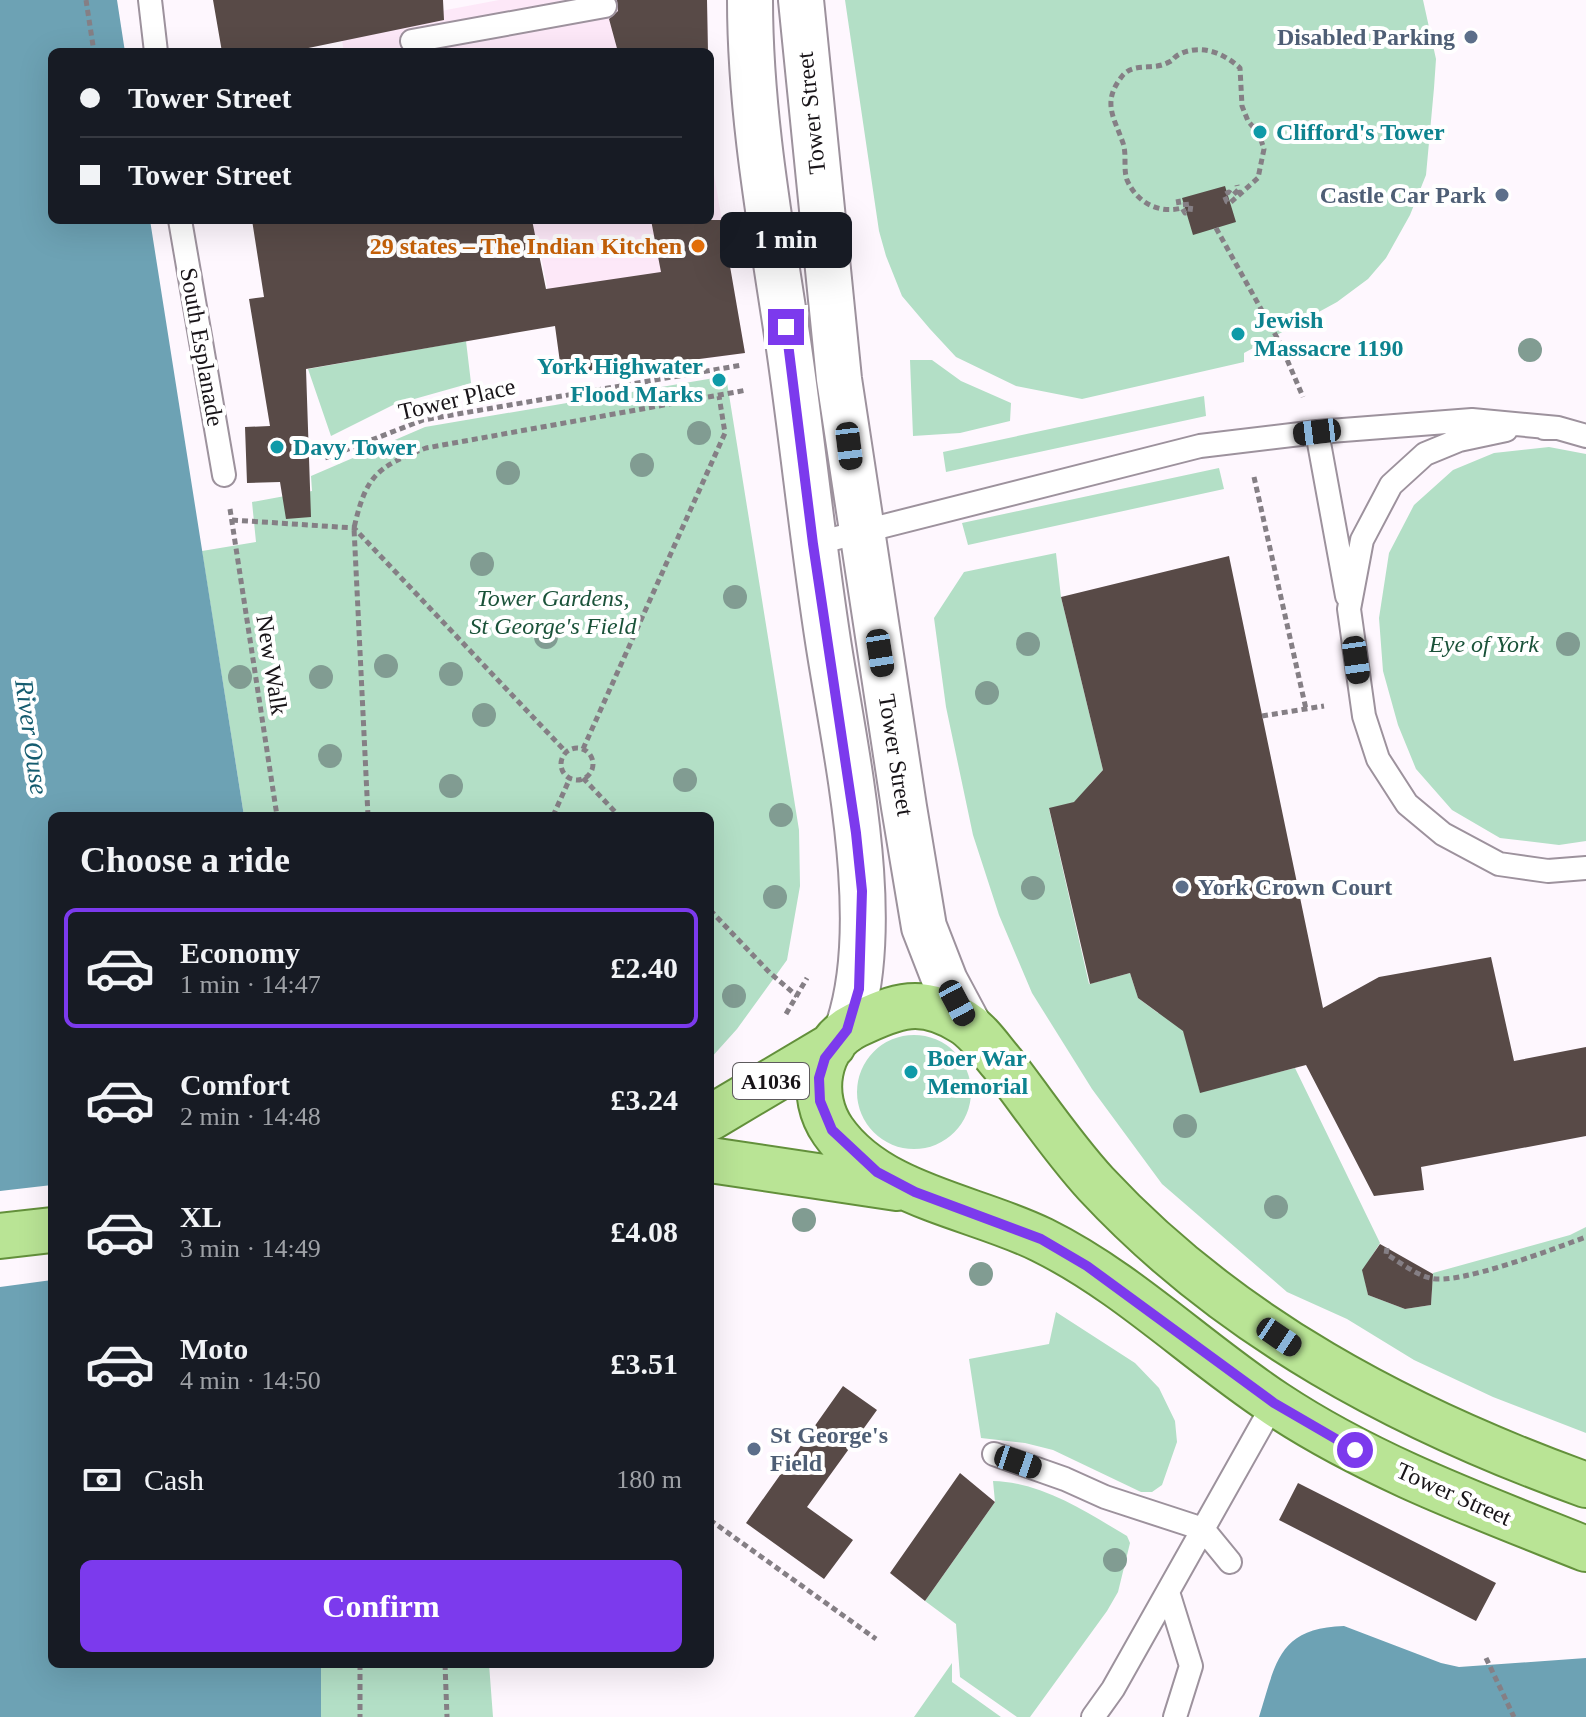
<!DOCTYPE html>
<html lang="en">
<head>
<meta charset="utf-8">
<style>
  body { margin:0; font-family:"Times New Roman",serif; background:#242831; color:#f1f3f6; height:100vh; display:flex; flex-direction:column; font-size:30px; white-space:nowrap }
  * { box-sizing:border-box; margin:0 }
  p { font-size:26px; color:#9ea1a6 }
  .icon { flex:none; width:44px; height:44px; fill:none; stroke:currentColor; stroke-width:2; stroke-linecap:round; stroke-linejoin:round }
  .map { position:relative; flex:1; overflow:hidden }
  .sheet { position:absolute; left:48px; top:812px; width:666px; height:856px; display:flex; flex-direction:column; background:#171b24; border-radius:12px; box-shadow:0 8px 32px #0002 }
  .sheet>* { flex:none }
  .guide { position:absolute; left:48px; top:48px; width:666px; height:176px; border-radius:12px; box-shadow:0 8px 32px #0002; display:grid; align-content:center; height:176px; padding:0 32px; background:#171b24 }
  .end { position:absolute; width:36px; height:36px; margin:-18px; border:10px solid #7c3aed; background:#fff; box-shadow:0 0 0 4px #fff }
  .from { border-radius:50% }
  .bubble { position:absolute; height:56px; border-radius:12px; background:#171b24; box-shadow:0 8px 32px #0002; font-size:26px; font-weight:600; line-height:56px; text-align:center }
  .car { position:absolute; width:24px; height:48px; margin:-24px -12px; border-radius:10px; box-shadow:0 0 6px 2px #0007; background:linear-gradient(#222 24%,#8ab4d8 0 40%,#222 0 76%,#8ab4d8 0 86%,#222 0) }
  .guide b { display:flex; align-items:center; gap:28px; height:76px; font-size:30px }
  .guide b+b { border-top:2px solid #363941 }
  .guide i { width:20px; height:20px; background:#f1f3f6 }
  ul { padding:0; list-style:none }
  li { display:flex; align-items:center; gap:24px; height:120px; margin:0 16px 12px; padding:0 16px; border:4px solid transparent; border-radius:12px }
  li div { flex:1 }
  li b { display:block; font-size:30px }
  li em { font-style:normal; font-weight:600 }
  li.active { border-color:#7c3aed }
  li>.icon { width:72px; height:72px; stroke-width:1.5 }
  h2 { padding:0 32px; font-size:36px; line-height:96px }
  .pay { display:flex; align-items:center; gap:20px; height:88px; padding:0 32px; font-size:30px }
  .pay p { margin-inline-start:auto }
  .primary-button { display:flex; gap:16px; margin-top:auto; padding:16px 32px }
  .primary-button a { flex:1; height:92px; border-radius:12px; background:#7c3aed; color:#fff; font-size:32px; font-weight:600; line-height:92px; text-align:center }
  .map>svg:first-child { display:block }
  .commercial { fill:#fde8f8 }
  .green { fill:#b3dfc6 }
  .water { fill:#6da2b4 }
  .pier { fill:#fef7fe }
  .building { fill:#584a47 }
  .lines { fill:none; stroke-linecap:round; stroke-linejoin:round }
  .service-casing { stroke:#9d929d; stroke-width:26 }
  .secondary-casing { stroke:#9d929d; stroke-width:48 }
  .primary-casing { stroke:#63903b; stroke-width:48 }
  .path { stroke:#857f85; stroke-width:5; stroke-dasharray:6 4; stroke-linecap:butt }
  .service { stroke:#fff; stroke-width:22 }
  .secondary { stroke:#fff; stroke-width:44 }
  .primary { stroke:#b9e495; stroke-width:44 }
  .tree { fill:#819c92 }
  .route { stroke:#7c3aed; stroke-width:10 }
  .service-dot { fill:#5c6f8a; stroke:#fff; stroke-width:3 }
  .culture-dot { fill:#0f9aa8; stroke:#fff; stroke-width:3 }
  .food-dot { fill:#e8710a; stroke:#fff; stroke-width:3 }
  .labels { text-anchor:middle; stroke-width:8; stroke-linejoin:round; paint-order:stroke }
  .shield { fill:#fff; stroke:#5d5a5d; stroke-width:2 }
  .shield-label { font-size:22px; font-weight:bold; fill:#181418 }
  .service-label { font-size:24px; font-weight:bold; fill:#4e5e75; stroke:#fff; text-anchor:end }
  .street-label { font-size:24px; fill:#181418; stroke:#fff }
  .culture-label { font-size:24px; font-weight:bold; fill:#0d838f; stroke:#fff; text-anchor:start }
  .food-label { font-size:24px; font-weight:bold; fill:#c56008; stroke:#fff; text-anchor:end }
  .park-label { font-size:24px; font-style:italic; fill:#1a5239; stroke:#fff }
  .water-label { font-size:26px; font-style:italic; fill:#155c6f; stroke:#fff }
</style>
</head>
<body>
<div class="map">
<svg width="1586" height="1717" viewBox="0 0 1586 1717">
  <rect width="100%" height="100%" fill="#fef7fe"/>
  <path class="commercial" d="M499,0H707L708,52H344L340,30Z
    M710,101L713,169L745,353L679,362L648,369L634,301L553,317L539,246L389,276L378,220H710Z"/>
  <path class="green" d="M845,0H1423L1436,59L1434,88L1426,175L1410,215L1386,258L1368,279L1337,302L1244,353V362L1082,399L1016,386L956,357L930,329L902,296L886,256L879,231Z
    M466,341L471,383L393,405L331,436L308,369Z
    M910,360H932L961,381L1011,403L1010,421L960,433L913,436Z
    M726,376L799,830L800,886L787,960L737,1029L710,1059V816H244L202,551L256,542L252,502L312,491L311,476L425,427Z
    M1204,396L1206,416L946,472L943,452Z
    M1549,447L1586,454V841L1559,845L1500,838L1452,810L1416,769L1398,725L1383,671L1379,618L1389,553L1414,505L1453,470L1494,453Z
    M1219,468L1224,489L968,545L962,523Z
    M1056,553L1061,597L1103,770L1090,784L1091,798L1049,809L1089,984L1130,973L1138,998L1158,1013L1177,1006L1200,1092L1295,1068L1380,1243L1363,1270L1368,1295L1405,1309L1431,1305L1433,1273L1570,1235L1586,1227V1433L1493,1397L1414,1360L1347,1319L1287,1292L1162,1184L1092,1089L1032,993L999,915L973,835L946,707L934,618L964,572Z
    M857 1092a57 57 0 1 1 114 0a57 57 0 1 1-114 0Z
    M1056,1312L1135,1363L1159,1388L1175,1421L1177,1442L1162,1485L1152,1492H1141L1053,1450L1025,1443L981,1438L969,1359L1049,1344Z
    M993,1481C1042,1482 1086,1512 1127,1536L1130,1543L1118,1592L1107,1611L1030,1717H1017L960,1677L956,1624L925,1601L995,1502Z
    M952,1663V1682L1001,1717H914Z
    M321,1664H489L493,1717H321Z"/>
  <path class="water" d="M0,0H117L125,52H52V220H150L244,816H52V1664H321V1717H0Z
    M1344,1626L1441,1663L1459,1667L1586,1658V1717H1259C1276,1663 1278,1628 1344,1626Z"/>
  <path class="pier" d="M52,1185V1280L0,1287V1191Z"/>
  <path class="building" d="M213,0H443L444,20L289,52H222Z
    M617,0H707L708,52H618L609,19L618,11Z
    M1225,186L1236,222L1193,235L1182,198Z
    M252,220H532L546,289L661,272L651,220H722L745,353L562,377L555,326L306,369L311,517L286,519L280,482L247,483L245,427L270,426L249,299L264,297Z
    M1229,556L1323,1008L1379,977L1491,957L1514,1061L1586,1047V1136L1421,1167L1424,1190L1374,1196L1306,1065L1200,1093L1183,1031L1138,998L1130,973L1090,984L1049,808L1074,802L1103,770L1061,597Z
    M1380,1244L1433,1274L1431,1305L1405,1309L1368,1295L1362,1270Z
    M843,1386L877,1410L807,1507L853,1540L824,1579L746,1523Z
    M960,1473L995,1502L925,1601L890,1573Z
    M1298,1483L1496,1583L1476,1621L1279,1520Z"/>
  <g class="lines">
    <g class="service-casing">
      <path id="service" d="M150,0L156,52
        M412,41L605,6
        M180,220L224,475
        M1544,428H1558L1586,436
        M1506,430L1459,440L1425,454L1391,485L1362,540L1349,609L1364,716L1378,759L1407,804L1443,834L1499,864L1548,871L1586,868
        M1317,432L1347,596
        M813,544L1200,446L1317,432L1472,420L1558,428
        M994,1454L1065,1479L1105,1497L1203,1529L1230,1562
        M1168,1592L1191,1666L1175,1717
        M1093,1717L1113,1689L1274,1403"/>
    </g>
    <g class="secondary-casing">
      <path id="secondary" d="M750,0C750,117 772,233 789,348C803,445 813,544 828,641C845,752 885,924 847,1030
        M801,0L839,379L904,807L924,927L945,981L968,1024"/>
    </g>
    <g class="primary-casing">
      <path id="primary" d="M710,1118L833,1045
        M710,1160L897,1188
        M0,1236L52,1230
        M1586,1485C1403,1419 1230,1328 1096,1184C1062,1147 1033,1103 1002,1063C990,1049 979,1032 963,1022C922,996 897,1005 856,1025C816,1044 809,1097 833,1131C878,1196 976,1207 1042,1240C1127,1282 1197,1352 1276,1404C1371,1467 1481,1507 1586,1549"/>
    </g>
    <path class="path" d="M86,0L94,52
      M1178,199L1179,205L1191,204L1190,212L1185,213L1182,208C1159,214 1137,203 1127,180C1123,168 1127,155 1123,143C1114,117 1101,102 1123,75C1135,62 1154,71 1169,62C1175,59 1173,58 1178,55C1200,43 1224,53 1240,68L1242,106L1248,121L1259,134L1264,149L1258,178L1230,203L1227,202L1224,195L1229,192L1233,195L1238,190L1237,185
      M1216,228L1280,343L1303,397
      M325,458L423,420L742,365
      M1254,477L1306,709
      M230,509L277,816
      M232,520L354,528L566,752
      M1262,716L1324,706
      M561 764a16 16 0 1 1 32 0a16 16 0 1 1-32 0Z
      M583,749L725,433L719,396
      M583,778L619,816
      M368,816L354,528C366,475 377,467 426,448L747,390
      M553,816L570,778
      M710,910L770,973L797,996
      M786,1014L807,978
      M1387,1248L1386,1254C1400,1262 1414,1274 1430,1278C1457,1286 1556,1248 1586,1237
      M710,1520L876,1639
      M1486,1658L1514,1717
      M360,1664V1717
      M445,1664L447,1717"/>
    <use href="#service" class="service"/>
    <use href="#secondary" class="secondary"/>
    <use href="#primary" class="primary"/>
  </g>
  <g class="tree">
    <circle cx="1530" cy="350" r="12"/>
    <circle cx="699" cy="433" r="12"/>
    <circle cx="642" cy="465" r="12"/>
    <circle cx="508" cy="473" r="12"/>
    <circle cx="482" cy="564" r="12"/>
    <circle cx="735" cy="597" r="12"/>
    <circle cx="546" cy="637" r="12"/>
    <circle cx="1028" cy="644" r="12"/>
    <circle cx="1568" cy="644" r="12"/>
    <circle cx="386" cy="666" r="12"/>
    <circle cx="451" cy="674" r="12"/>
    <circle cx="240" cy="677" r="12"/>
    <circle cx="321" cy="677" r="12"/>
    <circle cx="987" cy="693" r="12"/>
    <circle cx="484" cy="715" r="12"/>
    <circle cx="330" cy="756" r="12"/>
    <circle cx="685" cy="780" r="12"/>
    <circle cx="451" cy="786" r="12"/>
    <circle cx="781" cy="815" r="12"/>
    <circle cx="1033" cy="888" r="12"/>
    <circle cx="775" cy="897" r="12"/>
    <circle cx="734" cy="996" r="12"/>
    <circle cx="1185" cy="1126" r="12"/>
    <circle cx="1276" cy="1207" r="12"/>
    <circle cx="804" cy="1220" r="12"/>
    <circle cx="981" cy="1274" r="12"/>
    <circle cx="1115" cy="1560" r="12"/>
  </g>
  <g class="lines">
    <path class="route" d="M786,327L813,544L856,833L862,891L859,989L847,1030L825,1058L819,1078L820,1101L832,1130L877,1172L915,1192L1041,1239L1087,1266L1274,1403L1355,1450"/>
  </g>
  <g class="service-dot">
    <circle cx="1471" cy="37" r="8"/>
    <circle cx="1502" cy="195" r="8"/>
    <circle cx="1182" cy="887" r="8"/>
    <circle cx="754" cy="1449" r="8"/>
  </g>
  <g class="culture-dot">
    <circle cx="1260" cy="132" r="8"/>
    <circle cx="1238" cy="334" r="8"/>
    <circle cx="719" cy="380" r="8"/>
    <circle cx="277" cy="447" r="8"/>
    <circle cx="911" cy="1072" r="8"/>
  </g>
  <circle class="food-dot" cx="698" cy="246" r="8"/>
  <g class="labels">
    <rect class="shield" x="733" y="1063" width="76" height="36" rx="6"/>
    <g class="shield-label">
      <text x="771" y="1089">A1036</text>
    </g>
    <g class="service-label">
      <text x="1455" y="45">Disabled Parking</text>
      <text x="1486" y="203">Castle Car Park</text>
      <text x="1198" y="895" text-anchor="start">York Crown Court</text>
      <text x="770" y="1443" text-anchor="start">St George's<tspan x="770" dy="28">Field</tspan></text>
    </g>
    <g class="street-label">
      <text transform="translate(811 113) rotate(-96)" y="8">Tower Street</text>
      <text transform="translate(202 347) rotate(80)" y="8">South Esplanade</text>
      <text transform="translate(457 399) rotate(-13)" y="8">Tower Place</text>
      <text transform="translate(272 665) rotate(81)" y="8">New Walk</text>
      <text transform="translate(896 755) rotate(81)" y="8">Tower Street</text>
      <text transform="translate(1454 1494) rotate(24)" y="8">Tower Street</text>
    </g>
    <g class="culture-label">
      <text x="1276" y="140">Clifford's Tower</text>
      <text x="1254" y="328">Jewish<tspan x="1254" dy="28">Massacre 1190</tspan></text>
      <text x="703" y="374" text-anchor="end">York Highwater<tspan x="703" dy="28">Flood Marks</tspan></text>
      <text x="293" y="455">Davy Tower</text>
      <text x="927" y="1066">Boer War<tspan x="927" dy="28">Memorial</tspan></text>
    </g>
    <g class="food-label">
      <text x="682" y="254">29 states – The Indian Kitchen</text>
    </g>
    <g class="park-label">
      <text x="553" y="606">Tower Gardens,<tspan x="553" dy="28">St George's Field</tspan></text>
      <text x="1484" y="652">Eye of York</text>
    </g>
    <g class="water-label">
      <text transform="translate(32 737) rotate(82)" y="9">River Ouse</text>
    </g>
  </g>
</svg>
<i class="end from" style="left:1355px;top:1450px"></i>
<i class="end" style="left:786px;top:327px"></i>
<div class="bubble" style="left:720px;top:212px;width:132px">1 min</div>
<i class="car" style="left:1317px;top:432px;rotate:263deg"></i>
<i class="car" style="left:849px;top:446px;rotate:173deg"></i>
<i class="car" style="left:880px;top:653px;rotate:171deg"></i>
<i class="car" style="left:1356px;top:660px;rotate:172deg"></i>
<i class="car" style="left:957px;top:1003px;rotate:152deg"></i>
<i class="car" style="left:1279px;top:1337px;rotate:124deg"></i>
<i class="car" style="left:1018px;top:1462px;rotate:109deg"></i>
<div class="guide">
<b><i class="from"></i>Tower Street</b>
<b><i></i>Tower Street</b>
</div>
<section class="sheet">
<h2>Choose a ride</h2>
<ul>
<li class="active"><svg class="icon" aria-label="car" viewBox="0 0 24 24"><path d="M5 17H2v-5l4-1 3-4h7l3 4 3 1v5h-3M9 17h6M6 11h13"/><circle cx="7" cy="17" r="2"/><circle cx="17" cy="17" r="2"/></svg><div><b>Economy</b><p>1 min · 14:47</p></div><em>£2.40</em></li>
<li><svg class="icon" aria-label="car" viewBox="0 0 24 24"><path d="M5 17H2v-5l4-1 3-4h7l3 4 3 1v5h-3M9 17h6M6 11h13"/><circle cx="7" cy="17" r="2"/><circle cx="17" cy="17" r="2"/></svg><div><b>Comfort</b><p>2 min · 14:48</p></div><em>£3.24</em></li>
<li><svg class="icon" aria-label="car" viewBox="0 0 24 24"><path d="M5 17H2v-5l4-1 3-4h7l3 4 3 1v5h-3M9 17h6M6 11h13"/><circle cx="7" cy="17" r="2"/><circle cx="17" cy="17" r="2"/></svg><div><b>XL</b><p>3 min · 14:49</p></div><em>£4.08</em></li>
<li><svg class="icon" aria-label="car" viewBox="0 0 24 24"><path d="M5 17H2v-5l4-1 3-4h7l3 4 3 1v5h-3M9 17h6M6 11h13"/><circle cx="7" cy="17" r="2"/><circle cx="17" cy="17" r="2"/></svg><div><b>Moto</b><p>4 min · 14:50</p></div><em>£3.51</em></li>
</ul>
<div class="pay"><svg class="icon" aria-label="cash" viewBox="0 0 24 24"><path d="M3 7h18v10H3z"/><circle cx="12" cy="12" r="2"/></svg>Cash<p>180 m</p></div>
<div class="primary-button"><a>Confirm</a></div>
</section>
</div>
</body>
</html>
